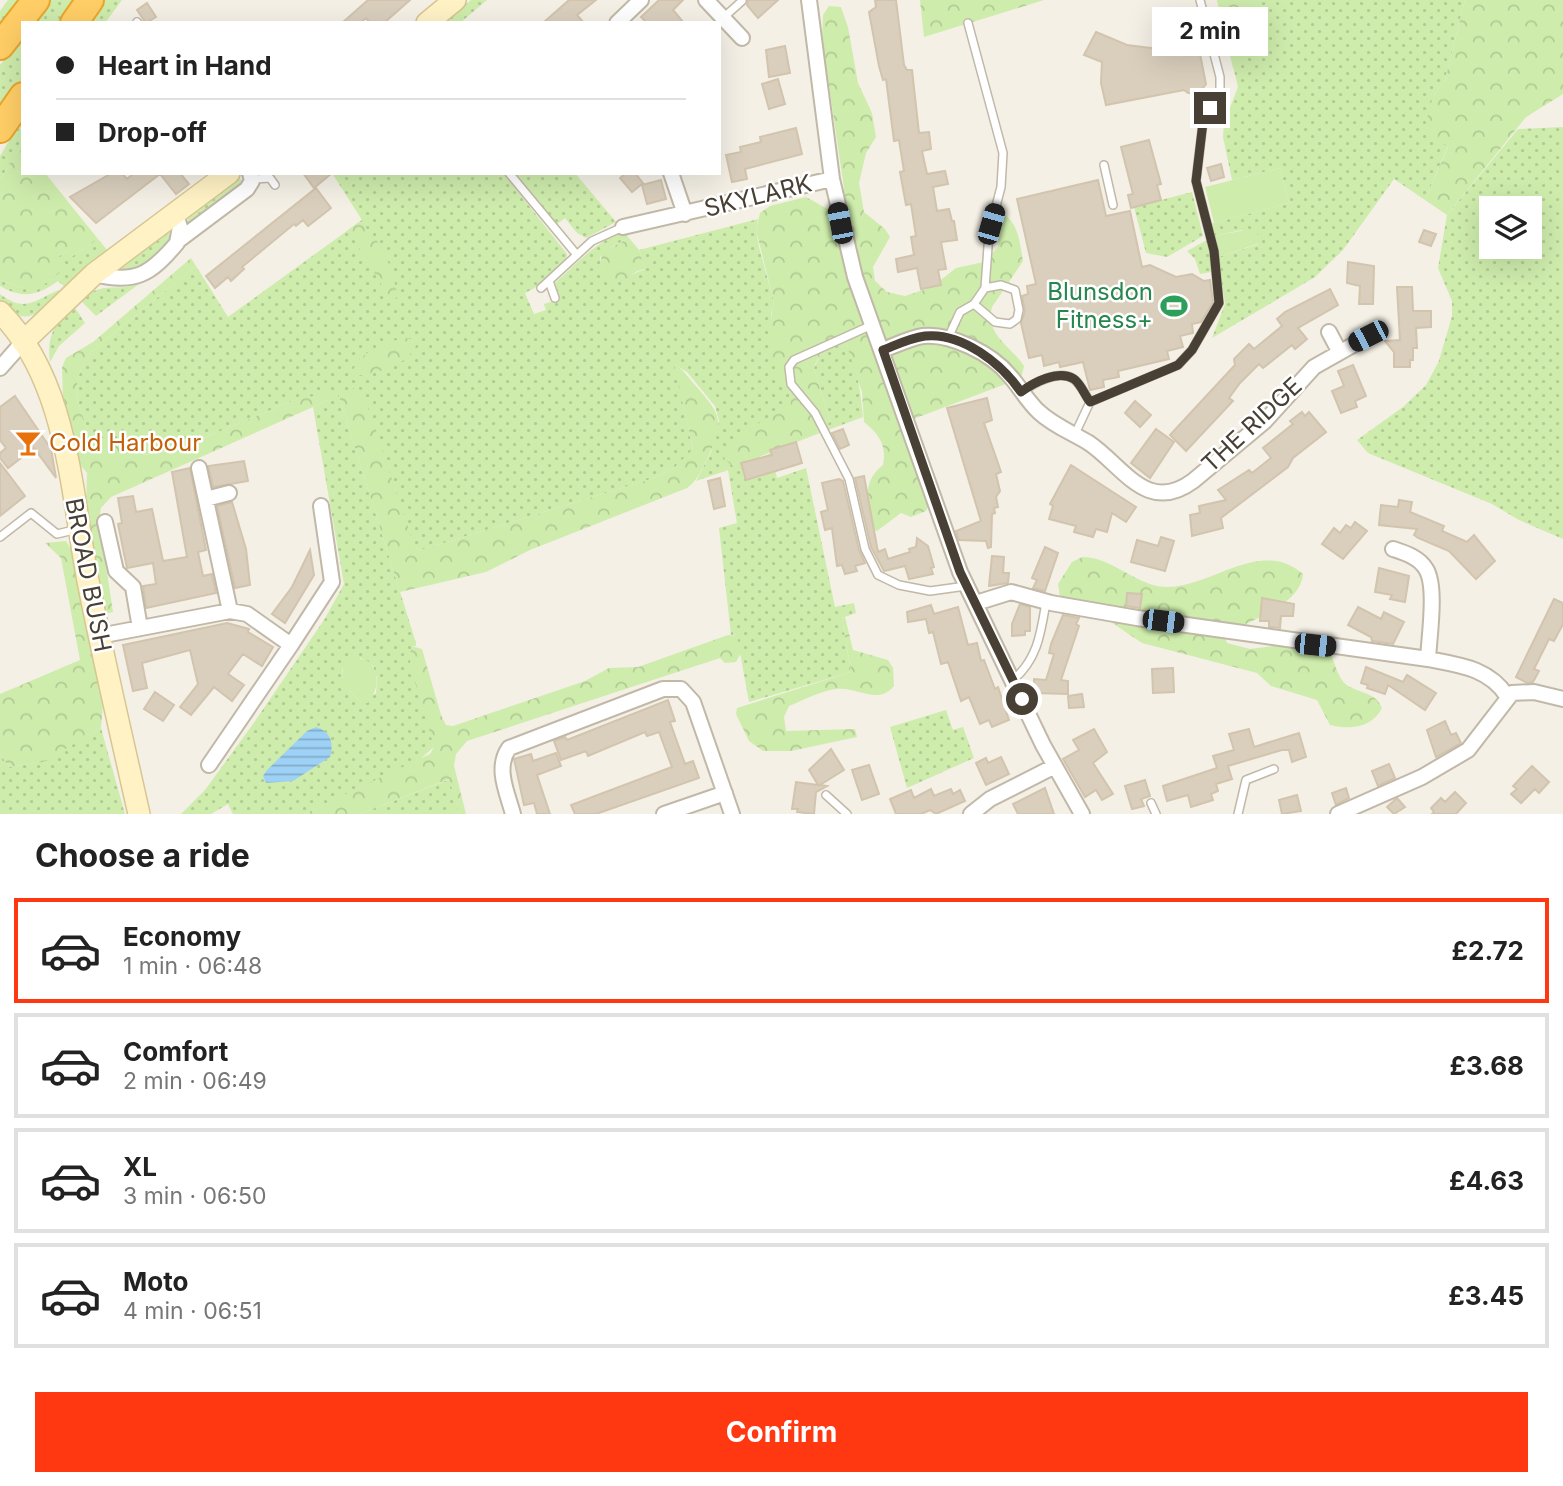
<!DOCTYPE html>
<html lang="en">
<head>
<meta charset="utf-8">
<style>
  body { margin:0; font-family:Inter,sans-serif; background:#f6f6f6; color:#222; height:100vh; display:flex; flex-direction:column; font-size:26px; white-space:nowrap }
  * { box-sizing:border-box; margin:0 }
  p { font-size:23px; color:#767676 }
  .icon { flex:none; width:38px; height:38px; fill:none; stroke:currentColor; stroke-width:2; stroke-linecap:round; stroke-linejoin:round }
  .map { position:relative; height:814px; overflow:hidden }
  .details { display:flex; flex-direction:column; background:#fff; flex:1 }
  .details>* { flex:none }
  .hud { position:absolute; left:21px; top:21px; width:700px; height:154px; border-radius:0px; box-shadow:0 7px 28px #0002; display:grid; align-content:center; height:154px; padding:0 35px; background:#fff }
  .tools { position:absolute; left:1479px; top:196px; display:grid; gap:14px }
  .tools a { display:grid; place-items:center; width:63px; height:63px; border-radius:0px; background:#fff; box-shadow:0 7px 28px #0002; font-size:35px }
  .end { position:absolute; width:32px; height:32px; margin:-16px; border:9px solid #484035; background:#fff; box-shadow:0 0 0 4px #fff }
  .from { border-radius:50% }
  .bubble { position:absolute; height:49px; border-radius:0px; background:#fff; box-shadow:0 7px 28px #0002; font-size:23px; font-weight:700; line-height:49px; text-align:center }
  .car { position:absolute; width:21px; height:42px; margin:-21px -10px; border-radius:9px; box-shadow:0 0 5px 2px #0007; background:linear-gradient(#222 24%,#8ab4d8 0 40%,#222 0 76%,#8ab4d8 0 86%,#222 0) }
  .hud b { display:flex; align-items:center; gap:24px; height:66px; font-size:26px }
  .hud b+b { border-top:2px solid #e0e0e0 }
  .hud i { width:18px; height:18px; background:#222 }
  ul { padding:0; list-style:none }
  li { display:flex; align-items:center; gap:21px; height:105px; margin:0 14px 10px; padding:0 21px; border:4px solid #e0e0e0; border-radius:0px }
  li div { flex:1 }
  li b { display:block; font-size:26px }
  li em { font-style:normal; font-weight:700 }
  li.selected { border-color:#ff3812 }
  li>.icon { width:63px; height:63px; stroke-width:1.5 }
  h2 { padding:0 35px; font-size:32px; line-height:84px }
  .primary-button { display:flex; gap:14px; margin-top:auto; padding:14px 35px }
  .primary-button a { flex:1; height:80px; border-radius:0px; background:#ff3812; color:#fff; font-size:28px; font-weight:700; line-height:80px; text-align:center }
  .map>svg:first-child { display:block }
  .grass { fill:url(#grass-dots); fill-rule:evenodd }
  .forest { fill:url(#forest-crowns) }
  .park { fill:#ceecac }
  .water { fill:url(#water-rules) }
  .building { fill:#dacfbd; stroke:#d2c4ad; stroke-width:2 }
  .lines { fill:none; stroke-linecap:round; stroke-linejoin:round }
  .lane-casing { stroke:#c1b8a8; stroke-width:10 }
  .street-casing { stroke:#c1b8a8; stroke-width:18 }
  .secondary-casing { stroke:#d8c692; stroke-width:24 }
  .highway-casing { stroke:#e9a52b; stroke-width:30 }
  .lane { stroke:#fff; stroke-width:7 }
  .street { stroke:#fff; stroke-width:14 }
  .secondary { stroke:#fff2c5; stroke-width:21 }
  .highway { stroke:#ffce66; stroke-width:26 }
  .route { stroke:#484035; stroke-width:9 }
  .labels { text-anchor:middle; stroke-width:5; stroke-linejoin:round; paint-order:stroke }
  .street-label { font-size:24px; fill:#484035; stroke:#fff }
  .leisure-label { font-size:24px; fill:#27864d; stroke:#fff; text-anchor:end }
  .food-label { font-size:24px; fill:#c56008; stroke:#fff; text-anchor:start }
</style>
</head>
<body>
<div class="map">
<svg width="1563" height="814" viewBox="0 0 1563 814">
  <defs>
    <pattern id="grass-dots" width="8" height="8" patternUnits="userSpaceOnUse" patternTransform="scale(1.75)"><rect width="8" height="8" fill="#ceecac"/><path d="M2 2h.1M6 6h.1" fill="none" stroke="#b2cb95" stroke-width="1.8" stroke-linecap="round"/></pattern>
    <pattern id="forest-crowns" width="20" height="18" patternUnits="userSpaceOnUse" patternTransform="scale(1.75)"><rect width="20" height="18" fill="#ceecac"/><path d="M2 6a3 3 0 1 1 6 0M12 15a3 3 0 1 1 6 0" fill="none" stroke="#b2cb95"/></pattern>
    <pattern id="water-rules" width="6" height="5" patternUnits="userSpaceOnUse" patternTransform="scale(1.75)"><rect width="6" height="5" fill="#9ed1f6"/><path d="M0 2.5h6" fill="none" stroke="#83abc8"/></pattern>
  </defs>
  <rect width="100%" height="100%" fill="#f4f0e6"/>
  <path class="grass" d="M8,0H19L0,25V11Z
    M51,0H78L62,23H33Z
    M105,0H122L105,23H89Z
    M471,0H487L460,23H443Z
    M1217,0H1465L1445,80L1433,96L1448,146L1425,200L1394,179L1343,250L1315,277L1212,338L1225,304L1218,257L1259,244L1242,230L1214,236L1210,224L1289,203L1280,168L1232,180L1223,137L1224,123L1238,87Z
    M23,36V78L0,110V65Z
    M23,117V143L0,180V156Z
    M1563,127V539L1519,520L1492,504L1368,453L1357,440L1403,407L1426,385L1439,361L1452,316V301L1438,268L1447,215L1518,129ZM1491,208H1530V247H1491Z
    M332,173H503L567,254C567,269 538,287 525,293L534,314L546,310L544,304L560,299L555,283C576,264 596,242 623,231L629,238L613,246L600,257L602,270L611,283L645,269L639,250L758,219L756,230L759,247L774,302L771,314L777,373L790,390L791,403L785,412L760,423V458L771,453L777,478L806,468L835,607L854,603L856,613L842,618L851,672L749,702L737,636L731,635L719,528L737,523L728,470L696,481L711,452L719,421L715,406L687,372L675,365L693,450L673,469L651,479L421,550L416,548L338,393L416,643V646H411L434,747L418,761L304,814H233L228,804L211,814H181L205,790L253,724L324,620L344,584L313,407L331,399L295,400L180,448L143,455L133,450L128,442L91,437C77,404 68,381 92,351L196,266L228,317L362,220ZM361,658L373,666L377,678L376,693L361,703C351,691 341,685 342,669Z
    M513,173H575L616,222L586,238L577,233L565,218L556,225Z
    M239,178L243,181L187,223L188,216Z
    M1192,192L1203,236L1167,257L1146,253L1134,207Z
    M168,230L171,238C159,257 137,274 116,272L118,266Z
    M98,239L108,251L66,288L58,281C37,296 23,299 0,286V280L34,292L65,268L59,256L67,251L71,257Z
    M1207,240L1212,258L1211,272L1200,274L1195,259L1187,251Z
    M143,281L96,316L80,300C106,278 117,295 143,281Z
    M59,290L60,294C36,315 28,327 0,304V294C26,314 36,299 59,290Z
    M74,306L85,323L59,346L50,362C46,336 55,322 74,306Z
    M841,344L847,346C859,370 860,392 863,417L812,436L830,422L814,368L821,353Z
    M946,710L953,730L963,727L974,758L907,788L890,727Z
    M101,728L125,814H0V754L9,767L42,762Z
    M450,779L459,814H360Z"/>
  <path class="forest" d="M920,0H1044L924,37Z
    M1217,0H1259L1251,45L1233,68Z
    M1465,0H1563V94L1526,117L1447,215L1425,200L1448,147L1425,126L1433,96L1445,80Z
    M829,6L841,7L848,27L858,83L872,113L876,137L866,153L859,183L864,212L885,229L890,237L873,267L875,281L887,292L905,296L932,287L956,268L984,262L998,247L999,224L1005,215C1019,225 1020,245 1023,261L992,307C985,335 1010,345 1024,366L1021,378L916,418L907,426L929,504L926,511L911,517L901,513L877,531L871,528C868,503 861,482 883,465C887,446 879,434 864,422L862,392L847,346C831,340 818,354 814,368L830,422L812,436L739,465L733,466L724,459C732,445 746,432 759,423C771,415 782,415 791,403C789,389 783,385 777,373C769,355 769,321 774,302L756,230L760,213L770,206L806,197L831,211L839,206L844,188L822,39L823,15Z
    M22,144L23,173H45L98,239L71,257L67,251L59,256L66,268L34,292L0,280V180Z
    M359,222C382,240 394,268 397,297L395,299L389,297L348,230Z
    M629,238L639,250L645,269C632,270 626,284 611,283C602,276 598,263 603,252Z
    M191,258L196,266L92,351C68,381 77,404 91,437L128,442L133,450L144,455L180,448L295,400L327,393H331V399L111,497L101,508L99,520L113,612L105,614L86,507L87,473L77,461L73,447L63,399L62,367L66,358L93,342Z
    M406,338L414,340L416,346C402,370 378,371 352,377C353,353 387,341 406,338Z
    M674,364C684,370 687,376 694,384C721,414 726,421 706,461C700,472 697,481 687,488L530,550L486,572L400,592L338,393L353,388L362,390L412,539L416,548L421,550L651,479L673,469L693,449Z
    M66,541L73,553L104,693L101,728L43,762L9,767L0,754V694L80,660L61,558L45,543Z
    M1082,557C1114,557 1137,588 1169,587C1215,585 1261,538 1303,574C1300,608 1247,618 1225,637L1227,643L1250,649L1319,640L1327,643C1332,654 1335,670 1342,680C1351,694 1375,689 1382,708C1372,728 1350,730 1330,725L1317,700L1271,686L1257,673L1142,643L1108,620L1068,607L1060,597L1058,584L1072,562Z
    M845,617L853,650L888,660L893,668L894,686C878,706 857,686 836,689C820,691 804,700 789,706L784,717L786,731L855,729L857,737L791,751H763L749,741L736,714L737,708L851,672L842,618Z
    M728,635L737,636L741,653L736,662L725,663L720,658L467,741L456,754L454,766L466,814H459L449,779L360,814H304L430,754L434,747L410,664L411,646L422,649L441,715L446,725L453,726L585,681L609,668L638,667Z"/>
  <path class="park" d="M1280,168L1289,203L1214,223L1205,187Z
    M1256,228L1260,243L1218,257L1214,236Z
    M353,657L368,661C381,674 378,690 368,703H361L342,682L343,664Z"/>
  <path class="water" d="M316,727C331,732 334,743 330,757L293,781L266,783L263,776L267,770L307,731Z"/>
  <path class="building" d="M368,0H410L384,23H370L366,18L360,23H342Z
    M569,0H596L577,15L584,23H543Z
    M659,0H683L673,10L684,23H647L641,17Z
    M748,0H778L758,18L747,5Z
    M875,0H896L904,65L907,70H912L919,133L929,132L931,149L922,151L927,174L945,171L948,184L933,187L937,211L949,209L952,221H954L957,240L941,242L946,269L938,270L941,285L921,289L917,268L898,272L896,259L914,255L911,237L916,236L911,204L906,205L900,172L904,171L899,140L894,141L886,79L883,80L879,66L869,12L876,7Z
    M147,3L156,17L146,23L137,10Z
    M1096,32L1127,45L1151,48L1174,43V39L1196,34L1206,84L1199,93H1188L1184,90L1106,105L1101,83L1102,62L1084,55Z
    M785,46L790,73L769,77L766,50Z
    M778,79L785,104L769,109L762,84Z
    M796,128L802,154L745,169L747,179L732,182L726,155L741,152L740,147L761,142L760,137Z
    M1149,140L1161,184L1157,185L1161,200L1131,208L1128,195L1133,194L1121,147Z
    M1221,164L1224,177L1211,181L1207,168Z
    M112,173H122L127,179L134,173H180L189,184L176,194L160,174L96,223L70,197Z
    M303,173H332L314,188Z
    M626,173H635L643,183L632,192L620,178Z
    M661,180L666,199L647,204L642,185Z
    M1098,180L1106,216L1130,211L1142,267L1150,265L1176,277L1192,274L1204,281L1210,280L1213,302L1201,322L1192,324L1193,333L1180,336L1183,347L1167,351L1169,359L1118,371L1119,377L1103,380L1104,387L1090,390L1083,362L1060,367L1059,362L1044,366L1042,355L1029,358L1021,323L1025,311L1022,296L1028,294L1027,286L1036,284L1017,199Z
    M316,188L331,208L308,226L303,220L296,226L294,224L242,267L244,269L231,281L228,277L215,288L206,276Z
    M1424,230L1436,234L1431,246L1419,242Z
    M1348,262L1374,266L1373,304H1359L1360,286L1347,283Z
    M1397,287H1412L1413,311H1431V327L1416,328L1417,348H1413V360H1410V367H1394V352L1385,341L1400,340Z
    M1330,289L1338,305L1298,328L1307,339L1295,349L1292,345L1263,368L1259,364L1240,383L1229,398L1233,401L1186,451L1170,435L1235,365L1234,359L1249,344L1254,349L1282,326L1277,319L1285,312Z
    M1353,365L1366,396L1355,401L1357,407L1341,413L1332,391L1344,386L1338,371Z
    M15,396L51,449L56,478L34,448L8,468L0,458V453L6,448L0,440V407Z
    M987,398L992,420L984,423L1001,472L996,474L1000,491L996,497L998,507L994,508L995,513L992,514L991,547L988,548L986,541L959,540L956,531L981,521L947,408Z
    M1135,401L1151,415L1140,427L1125,413Z
    M1302,412L1305,416L1309,412L1326,432L1293,458L1288,467L1221,518L1223,528L1192,536L1190,515L1200,513L1199,506L1226,500L1218,490L1249,470L1252,473L1271,458L1263,448L1293,424L1290,421Z
    M843,429L849,445L840,449L832,433Z
    M1156,429L1174,442L1150,478L1131,463Z
    M796,442L802,463L746,480L741,463L772,455L770,450Z
    M244,461L248,481L213,487L208,466Z
    M0,463L25,496L0,516Z
    M1071,465L1136,507L1126,522L1112,513L1107,532L1096,529L1093,537L1074,532L1076,526L1049,519L1053,506L1050,504Z
    M190,468L206,550L198,552L203,576L212,574L216,593L146,608L143,586L156,584L153,563L127,568L118,524L122,523L118,498L133,496L136,512L152,509L163,561L187,557L172,472Z
    M864,476L878,552L885,549L888,559L910,552L909,549L916,547L917,538L928,546L934,567L931,568L933,574L909,579L905,566L884,571L871,547L855,478Z
    M720,478L725,506L714,509L708,481Z
    M839,479L843,481L859,550L865,563L855,566L857,571L845,574L842,565L837,566L832,528L825,530L821,512L828,510L822,483Z
    M1399,500L1412,502L1410,512L1444,526L1442,531L1467,542L1474,535L1495,561L1476,579L1449,551L1418,538L1414,535L1417,529L1379,525L1381,505L1398,507Z
    M232,502L246,549L250,585L235,588L217,506Z
    M1355,522L1367,531L1343,559L1322,544L1334,528L1340,533L1346,525L1351,528Z
    M1161,537L1174,541L1165,571L1131,562L1137,540L1158,546Z
    M1045,547L1058,553L1045,591L1033,588L1037,580L1032,578Z
    M310,550L314,575L285,623L272,614L292,587Z
    M992,556L1004,557L1003,573H1009L1008,583L989,586Z
    M1379,568L1409,576L1405,602L1390,599L1392,595L1375,592Z
    M1127,593L1142,594L1140,608L1126,606Z
    M1262,598L1294,604L1293,616H1281L1280,628L1269,627V621H1260Z
    M1554,599L1563,603V624L1554,641L1549,639L1534,669L1539,671L1533,682L1527,683L1516,677Z
    M1020,604L1030,607V631H1025V635L1012,636V624Z
    M931,605L934,614L958,607L968,645L977,643L981,661L984,660L995,689L998,687L1009,720L992,727L989,720L980,724L969,697L961,701L948,662L941,664L933,632L929,633L926,619L908,622L907,612Z
    M1358,607L1381,619L1384,612L1404,622L1393,644L1372,641L1371,637L1348,625Z
    M1063,615L1079,618L1076,624L1079,626L1061,680L1068,681V694L1034,693V679L1046,680L1054,654L1049,653L1051,644Z
    M227,623L249,629L248,632L273,647L262,666L243,654L228,674L244,685L232,701L214,687L191,715L180,707L198,684L190,650L142,663L147,688L133,691L123,645Z
    M1366,667L1403,682L1407,675L1436,693L1425,710L1388,685L1385,694L1367,688L1368,685L1361,683Z
    M1173,668L1174,692L1153,693L1152,669Z
    M155,692L174,705L163,721L144,709Z
    M1082,694L1084,707L1069,708L1068,696Z
    M668,700L675,721L670,722L685,764L693,761L699,778L596,814H575L571,805L672,767L659,732L647,736L645,732L588,756L586,751L561,760L554,741L565,737L567,740Z
    M1445,721L1451,735L1456,733L1461,743L1436,757L1427,730Z
    M1094,729L1107,752L1093,763L1113,794L1102,800L1096,790L1085,797L1063,759L1079,750L1073,740Z
    M1249,729L1254,747L1299,733L1306,757L1292,762L1289,750H1282L1228,766L1232,779L1216,784L1218,791L1211,794L1213,800L1191,807L1188,795L1167,801L1163,786L1217,768L1213,756L1234,750L1229,734Z
    M831,749L844,770L820,785L827,786L816,792L814,814L797,812L798,809H792L796,782L818,785L809,770Z
    M556,753L561,766L537,775L550,814H537L534,803L524,805L514,759L531,754L533,761Z
    M1001,757L1009,774L986,785L976,763L986,758L988,763Z
    M1389,764L1395,778L1378,786L1372,771Z
    M869,765L879,794L862,800L852,770Z
    M1532,766L1549,782L1539,793L1535,789L1521,803L1511,794L1517,789L1513,786Z
    M1145,780L1150,796L1141,799L1144,806L1132,809L1125,786Z
    M1045,788L1054,814H1018L1013,804Z
    M1346,788L1349,798L1336,805L1332,793Z
    M931,789L934,796L951,789L953,794L960,790L965,801L936,814L930,810L921,814H896L890,799L911,790L914,798Z
    M1455,792L1466,803L1456,814H1432L1434,812L1431,808L1441,798L1445,802Z
    M1297,795L1301,811L1282,814L1279,800Z
    M1397,798L1405,807L1394,814L1387,807Z"/>
  <g class="lines">
    <g class="lane-casing">
      <path id="lane" d="M723,18L742,1
        M137,22L138,23
        M1104,165L1113,205
        M509,173L577,255
        M252,179L270,178L275,185
        M549,281L555,298
        M541,288L592,241L623,227
        M974,304L995,322L1010,324L1017,319L1019,310L1015,290L1001,285L985,288
        M872,325L794,360L789,367L791,384L815,413L849,479L865,549L878,575L899,585L930,591L966,586
        M948,338L960,312L974,304L985,288L989,233L1001,187L1003,153L968,23
        M1023,391C1034,383 1058,370 1072,378C1080,382 1085,395 1090,402
        M1075,434L1090,402L1178,365L1192,350L1219,303L1214,251L1196,181L1203,122L1220,92V77L1200,0
        M0,537L31,513L57,534L78,529
        M1013,680C1038,659 1041,632 1046,602
        M826,795L847,814
        M1151,803L1156,814
        M1238,814L1246,780L1274,769"/>
    </g>
    <g class="street-casing">
      <path id="street" d="M706,0L742,38
        M809,0L832,179L855,277L960,572L1043,745L1082,814
        M617,23L641,0
        M671,173L685,214
        M623,227L832,179
        M179,240L247,189L252,181L250,173
        M94,274C135,284 150,275 177,243L180,227L175,213
        M1329,332L1339,351
        M883,350C896,345 910,338 923,336C951,333 992,354 1009,375C1020,387 1027,401 1039,412C1054,426 1073,433 1089,443C1123,466 1147,515 1193,481L1265,421L1314,367L1369,336
        M0,368L23,342
        M199,468L230,611
        M206,499L229,493
        M105,522L116,571L133,587L140,628
        M1393,549C1405,553 1419,557 1426,569C1437,586 1429,638 1428,659
        M976,603L1011,592L1051,603L1137,618L1428,659C1459,665 1489,668 1507,696
        M99,636L230,611L247,614L291,645L209,765
        M291,645L332,582L321,506
        M513,814C507,792 495,768 509,748L663,689H681L693,702L732,814
        M664,814L725,793
        M971,814L990,799L1055,766
        M1338,814L1422,777L1468,750L1512,693L1534,692L1563,699"/>
    </g>
    <g class="secondary-casing">
      <path id="secondary" d="M427,23L455,0
        M0,312C69,382 71,495 89,586C104,662 122,738 139,814
        M23,342L94,274L229,173"/>
    </g>
    <g class="highway-casing">
      <path id="highway" d="M74,23L90,0
        M0,46L36,0
        M0,129L23,96"/>
    </g>
    <use href="#lane" class="lane"/>
    <use href="#street" class="street"/>
    <use href="#secondary" class="secondary"/>
    <use href="#highway" class="highway"/>
  </g>
  <g class="lines">
    <path class="route" d="M1022,699L960,572L883,350C896,345 910,338 925,336C962,332 1002,364 1021,392C1033,383 1058,369 1074,379C1080,383 1085,395 1090,402L1178,365L1192,350L1219,303L1214,251L1196,181L1203,122L1210,108"/>
  </g>
  <defs>
    <g id="stadium-bare" transform="scale(2.1)"><path d="M0-5a6.5 5 0 1 0 0 10a6.5 5 0 1 0 0-10ZM-3.5-1.8h7v3.6h-7Z" fill="#2e9e5b" stroke="#fff" stroke-width="2.5" paint-order="stroke"/></g>
    <g id="bar-bare" transform="scale(2.1)"><path d="M-6-5H6L.8 .8V4.5H3.5V6h-7V4.5H-.8V.8Z" fill="#e8710a" stroke="#fff" stroke-width="2.5" paint-order="stroke"/></g>
  </defs>
  <g fill-rule="evenodd">
    <use href="#stadium-bare" x="1174" y="306"/>
    <use href="#bar-bare" x="28" y="443"/>
  </g>
  <g class="labels">
    <g class="street-label">
      <text transform="translate(758 196) rotate(-14)" y="8">SKYLARK</text>
      <text transform="translate(1252 425) rotate(-43)" y="8">THE RIDGE</text>
      <text transform="translate(88 575) rotate(79)" y="8">BROAD BUSH</text>
    </g>
    <g class="leisure-label">
      <text x="1153" y="300">Blunsdon<tspan x="1153" dy="28">Fitness+</tspan></text>
    </g>
    <g class="food-label">
      <text x="49" y="451">Cold Harbour</text>
    </g>
  </g>
</svg>
<div class="tools">
<a><svg class="icon" aria-label="layers" viewBox="0 0 24 24"><path d="M12 4l9 5-9 5-9-5zM3 14l9 5 9-5"/></svg></a>
</div>
<i class="end from" style="left:1022px;top:699px"></i>
<i class="end" style="left:1210px;top:108px"></i>
<div class="bubble" style="left:1152px;top:7px;width:116px">2 min</div>
<i class="car" style="left:840px;top:223px;rotate:349deg"></i>
<i class="car" style="left:991px;top:224px;rotate:16deg"></i>
<i class="car" style="left:1368px;top:336px;rotate:243deg"></i>
<i class="car" style="left:1163px;top:621px;rotate:97deg"></i>
<i class="car" style="left:1315px;top:645px;rotate:96deg"></i>
<div class="hud">
<b><i class="from"></i>Heart in Hand</b>
<b><i></i>Drop-off</b>
</div>
</div>
<section class="details">
<h2>Choose a ride</h2>
<ul>
<li class="selected"><svg class="icon" aria-label="car" viewBox="0 0 24 24"><path d="M5 17H2v-5l4-1 3-4h7l3 4 3 1v5h-3M9 17h6M6 11h13"/><circle cx="7" cy="17" r="2"/><circle cx="17" cy="17" r="2"/></svg><div><b>Economy</b><p>1 min · 06:48</p></div><em>£2.72</em></li>
<li><svg class="icon" aria-label="car" viewBox="0 0 24 24"><path d="M5 17H2v-5l4-1 3-4h7l3 4 3 1v5h-3M9 17h6M6 11h13"/><circle cx="7" cy="17" r="2"/><circle cx="17" cy="17" r="2"/></svg><div><b>Comfort</b><p>2 min · 06:49</p></div><em>£3.68</em></li>
<li><svg class="icon" aria-label="car" viewBox="0 0 24 24"><path d="M5 17H2v-5l4-1 3-4h7l3 4 3 1v5h-3M9 17h6M6 11h13"/><circle cx="7" cy="17" r="2"/><circle cx="17" cy="17" r="2"/></svg><div><b>XL</b><p>3 min · 06:50</p></div><em>£4.63</em></li>
<li><svg class="icon" aria-label="car" viewBox="0 0 24 24"><path d="M5 17H2v-5l4-1 3-4h7l3 4 3 1v5h-3M9 17h6M6 11h13"/><circle cx="7" cy="17" r="2"/><circle cx="17" cy="17" r="2"/></svg><div><b>Moto</b><p>4 min · 06:51</p></div><em>£3.45</em></li>
</ul>
<div class="primary-button"><a>Confirm</a></div>
</section>
</body>
</html>
